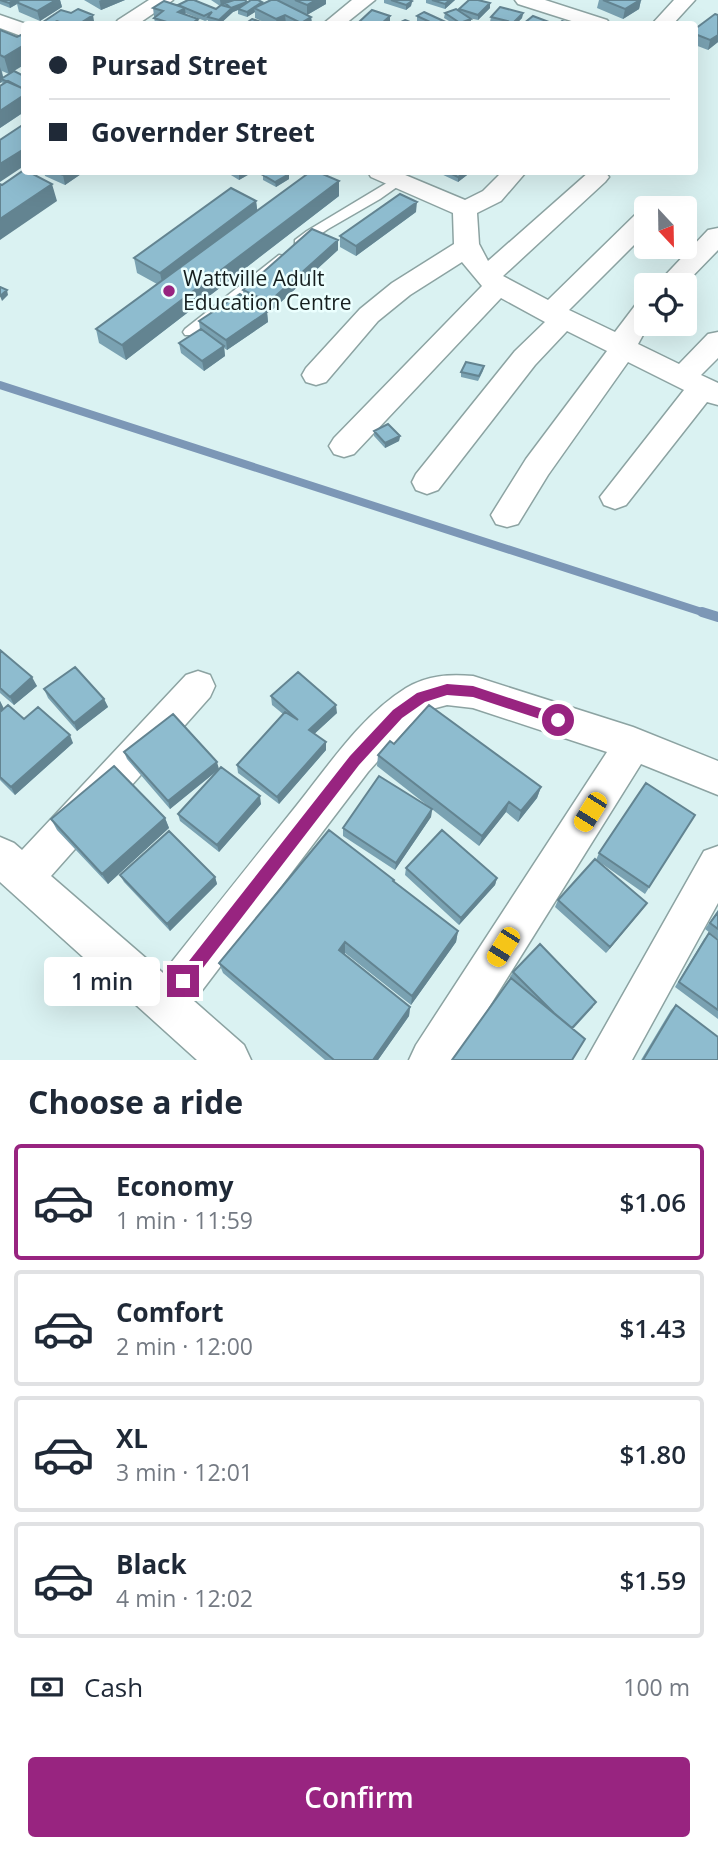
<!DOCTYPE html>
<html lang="en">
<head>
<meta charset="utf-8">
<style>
  body { margin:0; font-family:"Open Sans",sans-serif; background:#f2f2f3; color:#1f2937; height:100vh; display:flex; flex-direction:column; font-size:26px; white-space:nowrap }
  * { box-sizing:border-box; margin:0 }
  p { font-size:23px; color:#747a83 }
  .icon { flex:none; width:38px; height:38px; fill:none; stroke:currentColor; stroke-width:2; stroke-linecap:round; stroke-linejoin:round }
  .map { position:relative; height:1060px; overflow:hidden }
  .drawer { display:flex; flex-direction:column; background:#fff; flex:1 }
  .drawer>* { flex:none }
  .top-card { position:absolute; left:21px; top:21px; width:677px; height:154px; border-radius:7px; box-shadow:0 7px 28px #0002; display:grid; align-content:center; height:154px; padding:0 28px; background:#fff }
  .needle { width:46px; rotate:158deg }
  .tools { position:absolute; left:634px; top:196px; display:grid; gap:14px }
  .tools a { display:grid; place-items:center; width:63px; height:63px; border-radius:7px; background:#fff; box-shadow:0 7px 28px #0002; font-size:35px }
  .end { position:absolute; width:32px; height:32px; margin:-16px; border:9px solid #982480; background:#fff; box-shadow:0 0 0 4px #fff }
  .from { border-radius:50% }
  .bubble { position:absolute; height:49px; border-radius:7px; background:#fff; box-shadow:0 7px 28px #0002; font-size:23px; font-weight:600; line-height:49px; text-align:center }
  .car { position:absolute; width:21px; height:42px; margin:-21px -10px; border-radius:9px; box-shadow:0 0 5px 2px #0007; background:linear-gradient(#f5c518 24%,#345 0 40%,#f5c518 0 76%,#345 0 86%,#f5c518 0) }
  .top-card b { display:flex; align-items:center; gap:24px; height:66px; font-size:26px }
  .top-card b+b { border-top:2px solid #e0e1e3 }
  .top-card i { width:18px; height:18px; background:#1f2937 }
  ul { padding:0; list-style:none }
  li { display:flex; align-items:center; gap:21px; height:116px; margin:0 14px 10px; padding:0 14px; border:4px solid #e0e1e3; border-radius:7px }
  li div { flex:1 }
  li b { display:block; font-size:26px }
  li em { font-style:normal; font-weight:600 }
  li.on { border-color:#982480 }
  li>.icon { width:63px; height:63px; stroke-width:1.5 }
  h2 { padding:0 28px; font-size:32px; line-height:84px }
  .pay { display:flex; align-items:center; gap:18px; height:77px; padding:0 28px; font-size:26px }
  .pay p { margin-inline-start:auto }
  .action { display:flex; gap:14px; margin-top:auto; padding:14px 28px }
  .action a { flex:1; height:80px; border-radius:7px; background:#982480; color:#fff; font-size:28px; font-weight:600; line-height:80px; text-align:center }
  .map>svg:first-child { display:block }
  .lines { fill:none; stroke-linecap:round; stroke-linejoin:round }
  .stream-far1 { stroke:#7c97b6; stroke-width:8 }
  .stream { stroke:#7c97b6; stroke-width:10 }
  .service-casing { stroke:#8ca3a2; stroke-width:3 }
  .minor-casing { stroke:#8ca3a2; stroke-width:3 }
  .service { fill:#fff; fill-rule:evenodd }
  .minor { fill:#fff; fill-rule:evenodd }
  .wall { fill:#7aa2b2; fill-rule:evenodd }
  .shaded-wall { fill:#638491 }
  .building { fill:#8ebccf; stroke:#638491; stroke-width:2 }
  .route { fill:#982480 }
  .poi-dot { fill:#982480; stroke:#ebfffe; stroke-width:2.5 }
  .labels { text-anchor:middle; stroke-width:5; stroke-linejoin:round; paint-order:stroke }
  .poi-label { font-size:21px; fill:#161f1f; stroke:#ebfffe; text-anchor:start }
</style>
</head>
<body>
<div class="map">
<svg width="718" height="1060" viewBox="0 0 718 1060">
  <rect width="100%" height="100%" fill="#daf2f2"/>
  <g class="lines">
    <path class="stream-far1" d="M0,385L708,614"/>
    <path class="stream" d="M702,612L718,617"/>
    <g class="service-casing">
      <path id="service" d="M400,175L406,179L404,182L380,199L328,229L303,246H295V240L307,231Z
        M279,255L284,256V262L195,335H185L183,332L185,329Z"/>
    </g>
    <g class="minor-casing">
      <path id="minor" d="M149,0H173L138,24H115L118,20Z
        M352,0H375L345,24H323Z
        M515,0H545L607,20L610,24H581L518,4Z
        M674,0H695L673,24H652Z
        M0,15L26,24L24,37L0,28Z
        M368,172H398L465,200L483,191L502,172H526L501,201L477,213L479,244L488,261L589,172H605L609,177L605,182L503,276L548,300L637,213L646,210V233L569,310L615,332L637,303L646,300V324H649L638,344L679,364L708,334L718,332V358L701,375L718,383V405L707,402L626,505L615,509L604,505L600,497L684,390L628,362L548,475L518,524L507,527L496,524L491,515L526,459L607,351L567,331L535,365L438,490L427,494L416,490L412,482L416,474L515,351L545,322L501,298L354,454L344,457L334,454L329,446L334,438L482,286L462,262L410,295L378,321L326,382L316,385L306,382L302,375L306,368L360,309L392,283L454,244L453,213L371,177Z
        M718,228V250L684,285H656L708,230Z
        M198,671L210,675L215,686L210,697L51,876L163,973C207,917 252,861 297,805C329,765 361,716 406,688C427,675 450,674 473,676L633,727L718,761V795L641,764L456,1060H409L416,1045L607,752L473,708L447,705L432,709L410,725L368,772L194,1001L244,1045L251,1060H197L0,882V837L14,843L22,850L186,675Z
        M718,846V903L632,1060H586L704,851Z"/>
    </g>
    <use href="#service" class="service"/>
    <use href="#minor" class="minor"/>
  </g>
  <path class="wall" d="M0,0H60L62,7L40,21L19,12L17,4L10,8L0,4Z
    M84,0H125L101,10Z
    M211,0H245L247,2L262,4L271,0H326V4L307,15L311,17L312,24H268L255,18V12L247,17L238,14V10L233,12L220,24L208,22V20L205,21L185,13V15L198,19L199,24H155L153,8L179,6L216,9L220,6Z
    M384,0H410L412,1L411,6L406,10L384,3Z
    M426,0H455L445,9L426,3Z
    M599,0H641L639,9L623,19L597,8Z
    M490,3V8L478,20L469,18L471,24H454L444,18L445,13Z
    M523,13L522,18L516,24H500L490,22L491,17Z
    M718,15V42L708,50L695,45V29Z
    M417,16L450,24H424L417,21Z
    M0,30L14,71L24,76V112L0,128V86L3,84L2,82L0,83ZM2,71L9,74L3,77Z
    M44,172H84L65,185L45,176Z
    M226,172H253L239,180Z
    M437,172H471L458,182Z
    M263,175L289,179L276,187L263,180Z
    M339,181V196L126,360L99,343L96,329L157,284L137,273L134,258L256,201L257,210Z
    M416,212L356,256L340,247V236Z
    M338,240V250L270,312L259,307L267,312L268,322L227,350L224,348L225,356L204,371L181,353L179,343L200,330L199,321L244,297L243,290Z
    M646,310V323L640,321L642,316Z
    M647,324H669L664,331Z
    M484,366L483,371L478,381L461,377V372Z
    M374,431L400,436L399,441L385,448L374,436Z
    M0,650L37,686L14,705L0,693Z
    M44,689L104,699L108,707L77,731L48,698Z
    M271,696L337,713L314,734L326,742V750L279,804L238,773L237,765L283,714L272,705Z
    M0,701L4,709L24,719L73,743L15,795L0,780Z
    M394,744L541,787L537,798L518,822L506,812L479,846L377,766L378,755Z
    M124,752L219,769L261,804L219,852L180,821L178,814L217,771L170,809L127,759Z
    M432,809L431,817L395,870L343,836V828Z
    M695,815L645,894L598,861L647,903L606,953L555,907L558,900L596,860L599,853Z
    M165,818L169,828L108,884L57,830L51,819Z
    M406,868L497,878L495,885L459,925L405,875Z
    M120,875L215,877L217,884L170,931L124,882Z
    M394,882L458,931L456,942L411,1005L345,953L344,954L410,1007L409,1016L378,1060H325L223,973L219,963Z
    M718,910V939L705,929Z
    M709,933L718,940V1019L675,987L704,939Z
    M513,972L593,1007L573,1029L514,980L510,977Z
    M676,1005L718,1060H641L671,1010Z"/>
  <path class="shaded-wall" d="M14,0H24L16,2L17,4L10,8L9,3Z
    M56,0H60L62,7L40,21L37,11Z
    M101,0H125L101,10L99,1Z
    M220,0H235L221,6Z
    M316,0H326V4L307,15V5Z
    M450,0H455L445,9V4Z
    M641,0L639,9L623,19L625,9Z
    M412,1L411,6L406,10V5Z
    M247,2L248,7L238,9V10L233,12L220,24L219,20L231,8Z
    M262,2L263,7L254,8L255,12L247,17V12Z
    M490,3V8L478,20V15Z
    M185,8L186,18L178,12Z
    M523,13L522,18L516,24H513V23Z
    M93,15L94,21L88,24H79Z
    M285,15L286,24H277L276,19Z
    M390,16V21L386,24H381Z
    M311,17L312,24H301V23Z
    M198,19L199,24H191Z
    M471,19V24H460V23Z
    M718,35V42L708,50L710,40Z
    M24,45V65L9,74L4,57Z
    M0,67L4,80L1,79L2,82L0,83Z
    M24,95V112L0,128V111Z
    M24,149V166L0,182V164Z
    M68,172H84L65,185L63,175Z
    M239,172H253L239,180Z
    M465,172H471L458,182V177Z
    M289,174V179L276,187L275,182Z
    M339,181V196L126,360L122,345Z
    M52,184L57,201L0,240V219Z
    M256,201L258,215L163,287L160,273Z
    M417,202L416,212L356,256V246Z
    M338,240V250L270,312L269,302Z
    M7,290L8,295L2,301L0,296Z
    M267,312L268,322L227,350L226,340Z
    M224,346L225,356L204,371L202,361Z
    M400,436L399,441L385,448V443Z
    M32,677L37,686L14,705L10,697Z
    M104,699L108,707L77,731L74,723Z
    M0,701L4,709L0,713Z
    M336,705L337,713L310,738L309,730Z
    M70,735L73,743L15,795L11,787Z
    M326,742V750L279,804L277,797Z
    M217,762L219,769L170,809L168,801Z
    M541,787L537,798L518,822L521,811Z
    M260,796L261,804L219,852L217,845Z
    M509,802L506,812L479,846L482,836Z
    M432,809L431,817L395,870L396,863Z
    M165,818L169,828L108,884L102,874Z
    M215,877L217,884L170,931L167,924Z
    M497,878L495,885L459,925L461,918Z
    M647,903L642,910L606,953L610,947Z
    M458,931L456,942L411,1005L412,996Z
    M345,942V953L340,960L339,950Z
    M410,1007L409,1016L378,1060H373Z"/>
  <path class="building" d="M0,0H14L9,3Z
    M20,0H56L37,11L16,2Z
    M188,0H194L216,9L221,5L232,8L219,20L208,17L212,12L204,16L178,5Z
    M234,0H245L247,2L231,8L225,3Z
    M251,0H258L262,2L247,12L238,9Z
    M271,0H277L311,17L301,23L285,15L276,19L254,8Z
    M295,0H316L307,5Z
    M391,0H410L412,1L406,5Z
    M432,0H450L445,4Z
    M469,0H478L490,3L478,15L459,9Z
    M603,0H640L625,9Z
    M164,1L185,8L178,12L198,19L191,24H173L154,18L163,11L153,8Z
    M500,7L523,13L513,23L510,22L514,24H502L507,21L491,17Z
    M78,9L93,15L79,24H65L57,21L51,24L43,22L61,10L71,13Z
    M456,9L471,19L460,23L445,13Z
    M372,10L390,16L381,24H368L359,22Z
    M424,12L450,24H427L430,22L417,16Z
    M715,14L718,15V35L710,40L695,34V29Z
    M533,16L549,22L546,24H523Z
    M252,19L267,24H245Z
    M405,20L415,24H397Z
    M562,21L571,24H558Z
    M0,30L17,37L23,34H24V45L4,57L0,55Z
    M14,71L24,76V89L1,79Z
    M8,81L24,89V95L0,111V86Z
    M24,124V149L0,164V140Z
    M24,170V172H29L52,184L0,219V184L2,185Z
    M55,172H68L63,175Z
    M269,172H286L289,174L275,182L263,175Z
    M310,172H318L339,181L122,345L96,329Z
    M448,172H465L458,177Z
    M231,188L256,201L160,273L134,258Z
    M400,194L417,202L356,246L340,236Z
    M312,229L338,240L269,302L243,290Z
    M0,287L7,290L0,296Z
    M240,294L267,312L226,340L199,321Z
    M646,310V318L642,316Z
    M201,329L224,346L202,361L179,343Z
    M466,362L484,366L479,376L461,372Z
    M388,424L400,436L385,443L374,431Z
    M0,650L32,677L10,697L0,688Z
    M75,667L104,699L74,723L44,689Z
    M298,672L336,705L309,730L326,742L277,797L237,765L285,712L298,720L271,696Z
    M8,705L24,719L38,707L70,735L11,787L0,777V712Z
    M429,705L541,787L521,811L509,802L482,836L378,755L390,741L394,744Z
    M173,714L217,762L168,801L124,752Z
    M114,766L165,818L102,874L51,819Z
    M221,767L260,796L217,845L178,814Z
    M379,776L432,809L396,863L343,828Z
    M646,783L695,815L649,887L599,853Z
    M329,830L394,880L393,881L458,931L412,996L345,942L339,950L410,1007L373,1060H334L219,963Z
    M442,830L497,878L461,918L406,868Z
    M169,831L215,877L167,924L120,875Z
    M595,859L647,903L610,947L558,900Z
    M718,912V929L710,923Z
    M709,933L718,940V1010L679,982Z
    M540,944L596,1002L572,1028L554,1013L513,972Z
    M511,978L585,1039L572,1060H452Z
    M676,1005L718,1037V1060H643Z"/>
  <path class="route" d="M447,684L473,686L558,714L565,720L558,725L473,697L447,695L425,702L402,718L359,765L189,986L183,988L178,986L176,981L178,975L350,756L393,710L417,693Z"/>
  <circle class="poi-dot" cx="169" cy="291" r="7"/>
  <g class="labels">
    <g class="poi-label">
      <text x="183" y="286">Wattville Adult<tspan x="183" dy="24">Education Centre</tspan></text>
    </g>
  </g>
</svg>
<div class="tools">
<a><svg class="needle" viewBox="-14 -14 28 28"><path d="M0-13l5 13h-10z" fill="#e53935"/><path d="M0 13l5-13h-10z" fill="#747a83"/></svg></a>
<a><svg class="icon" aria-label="locate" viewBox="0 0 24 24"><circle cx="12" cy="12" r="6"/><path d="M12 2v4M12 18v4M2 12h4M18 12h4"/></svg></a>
</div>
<i class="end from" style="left:558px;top:720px"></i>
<i class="end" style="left:183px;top:981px"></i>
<div class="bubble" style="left:44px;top:957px;width:116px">1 min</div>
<i class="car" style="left:590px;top:812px;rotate:212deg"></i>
<i class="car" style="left:503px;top:947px;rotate:212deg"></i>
<div class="top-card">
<b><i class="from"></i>Pursad Street</b>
<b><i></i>Governder Street</b>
</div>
</div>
<section class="drawer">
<h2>Choose a ride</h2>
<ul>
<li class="on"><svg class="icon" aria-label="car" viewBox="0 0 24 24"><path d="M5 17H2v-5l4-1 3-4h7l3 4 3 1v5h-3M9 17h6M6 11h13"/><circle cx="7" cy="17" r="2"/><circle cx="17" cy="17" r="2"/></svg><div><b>Economy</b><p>1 min · 11:59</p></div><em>$1.06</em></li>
<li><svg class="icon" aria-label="car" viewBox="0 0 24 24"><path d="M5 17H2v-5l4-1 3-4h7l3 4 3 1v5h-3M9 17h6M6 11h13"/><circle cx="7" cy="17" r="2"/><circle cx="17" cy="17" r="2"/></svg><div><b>Comfort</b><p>2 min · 12:00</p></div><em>$1.43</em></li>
<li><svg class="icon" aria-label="car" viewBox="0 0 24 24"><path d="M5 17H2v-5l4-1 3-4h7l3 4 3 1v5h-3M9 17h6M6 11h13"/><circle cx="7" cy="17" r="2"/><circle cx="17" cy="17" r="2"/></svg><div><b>XL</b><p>3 min · 12:01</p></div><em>$1.80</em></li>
<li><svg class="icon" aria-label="car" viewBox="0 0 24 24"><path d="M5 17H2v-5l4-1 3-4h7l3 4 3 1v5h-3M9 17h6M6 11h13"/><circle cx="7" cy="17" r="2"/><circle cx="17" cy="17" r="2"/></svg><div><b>Black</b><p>4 min · 12:02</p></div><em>$1.59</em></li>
</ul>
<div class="pay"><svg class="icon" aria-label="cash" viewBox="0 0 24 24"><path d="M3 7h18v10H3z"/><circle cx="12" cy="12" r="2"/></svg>Cash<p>100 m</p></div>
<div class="action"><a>Confirm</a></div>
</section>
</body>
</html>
